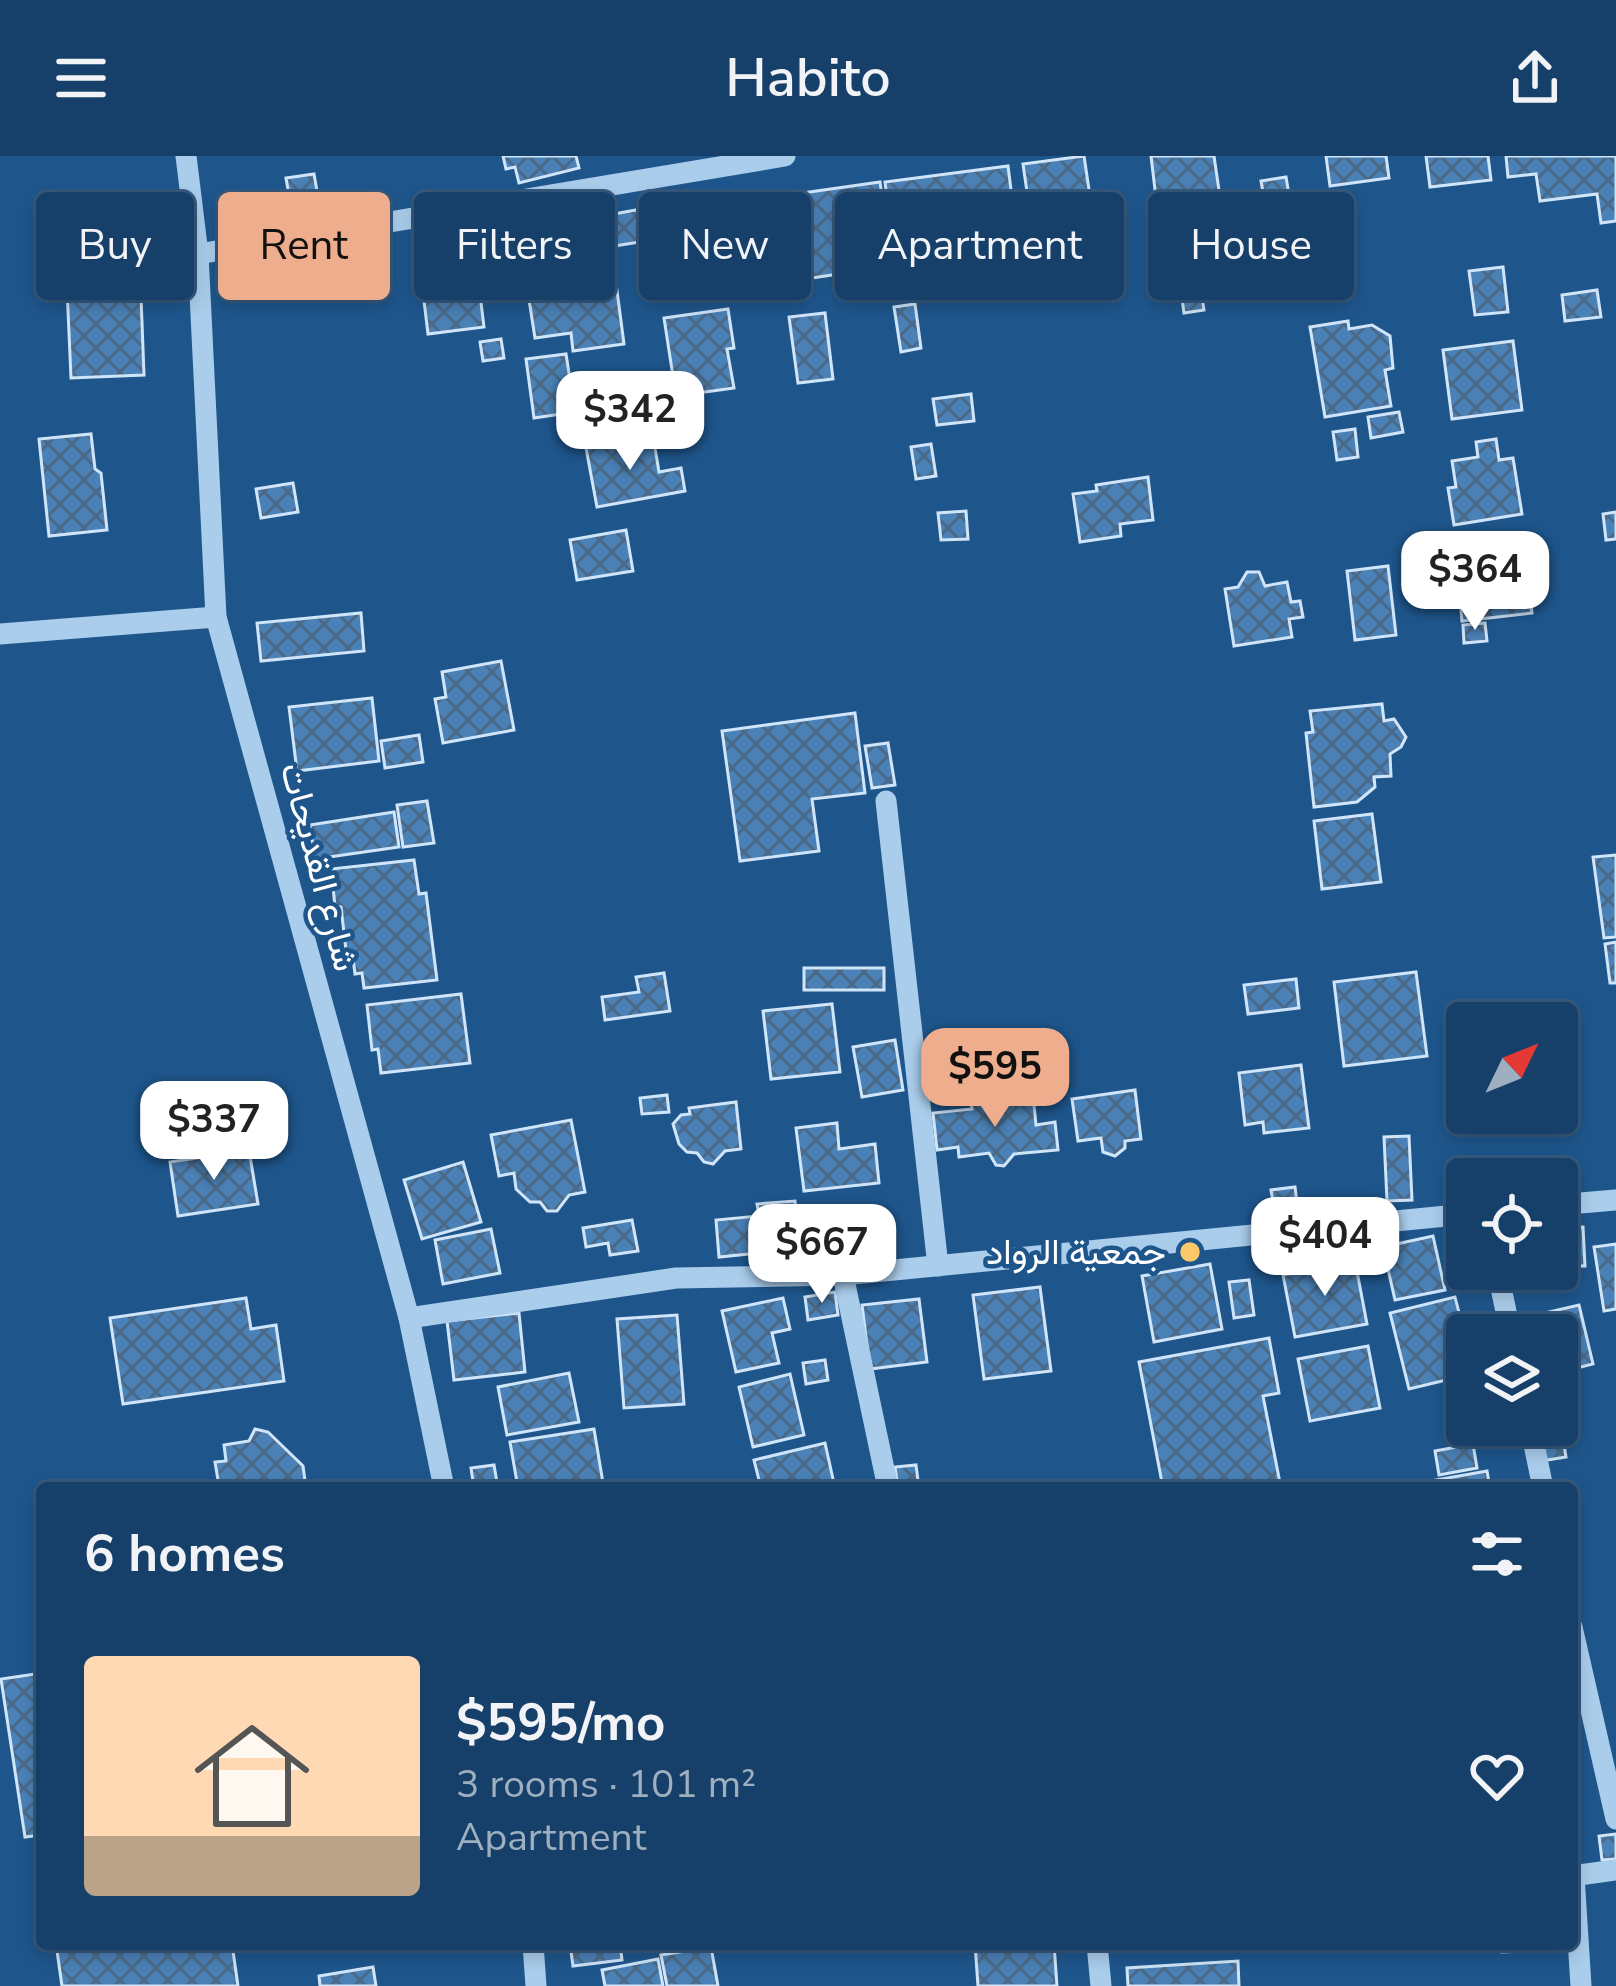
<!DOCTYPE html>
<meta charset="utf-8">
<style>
:root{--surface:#164069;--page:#1f476f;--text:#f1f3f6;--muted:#9eafc0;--line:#35597d;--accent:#eead8d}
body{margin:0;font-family:"Nunito Sans",Vazirmatn,sans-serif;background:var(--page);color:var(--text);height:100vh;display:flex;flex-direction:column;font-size:45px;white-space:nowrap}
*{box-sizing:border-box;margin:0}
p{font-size:39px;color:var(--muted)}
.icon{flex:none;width:66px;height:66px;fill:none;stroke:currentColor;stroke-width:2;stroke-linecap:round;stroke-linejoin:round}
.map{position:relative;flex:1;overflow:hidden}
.side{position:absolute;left:36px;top:1326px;width:1542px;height:468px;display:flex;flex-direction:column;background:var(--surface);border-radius:12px;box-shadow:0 6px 18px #0003,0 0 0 3px var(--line)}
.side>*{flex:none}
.guide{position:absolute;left:36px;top:36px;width:1545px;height:108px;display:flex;gap:24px}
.needle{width:78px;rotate:47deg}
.controls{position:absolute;left:1446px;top:846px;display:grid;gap:24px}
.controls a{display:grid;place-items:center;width:132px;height:132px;border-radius:12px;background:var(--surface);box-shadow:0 6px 18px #0003,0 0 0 3px var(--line);font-size:60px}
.price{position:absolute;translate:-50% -102px;padding:0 27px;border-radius:24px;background:#fff;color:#222;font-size:39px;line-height:78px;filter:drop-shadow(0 3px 6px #0008)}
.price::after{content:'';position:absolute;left:50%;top:72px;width:36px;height:27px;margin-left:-18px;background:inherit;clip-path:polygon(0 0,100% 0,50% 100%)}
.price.on{background:var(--accent);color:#111}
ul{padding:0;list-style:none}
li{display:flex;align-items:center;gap:36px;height:300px;padding:0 48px}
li+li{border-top:3px solid var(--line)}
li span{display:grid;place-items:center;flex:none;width:336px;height:240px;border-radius:12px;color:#555}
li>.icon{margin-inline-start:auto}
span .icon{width:144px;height:144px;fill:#fffc;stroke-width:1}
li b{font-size:51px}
h2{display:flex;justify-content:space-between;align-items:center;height:144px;padding:0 48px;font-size:51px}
.pill{padding:0 42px;border-radius:12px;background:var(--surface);box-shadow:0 6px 18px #0003,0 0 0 3px var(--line);font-size:42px;line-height:108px}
.pill.on{background:var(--accent);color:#111}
header{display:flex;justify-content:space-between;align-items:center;height:156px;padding:0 48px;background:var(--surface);font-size:54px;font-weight:600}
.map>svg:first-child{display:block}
.building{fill:url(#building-cross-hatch);stroke:#d0e5f9;stroke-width:3}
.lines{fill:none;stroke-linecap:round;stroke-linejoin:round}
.minor{stroke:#aacdec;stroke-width:21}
.poi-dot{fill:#fbc769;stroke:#1e568c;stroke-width:4.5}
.labels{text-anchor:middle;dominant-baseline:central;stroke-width:9;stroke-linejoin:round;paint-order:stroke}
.street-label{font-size:36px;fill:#fff;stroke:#1e568c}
.poi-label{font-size:36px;fill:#fff;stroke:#1e568c;text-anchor:end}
</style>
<header><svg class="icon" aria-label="menu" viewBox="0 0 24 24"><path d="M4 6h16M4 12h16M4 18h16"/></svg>Habito<svg class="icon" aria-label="share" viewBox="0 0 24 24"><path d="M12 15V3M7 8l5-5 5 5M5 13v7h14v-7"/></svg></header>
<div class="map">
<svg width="1616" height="1830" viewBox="0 0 1616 1830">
<defs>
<pattern id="building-cross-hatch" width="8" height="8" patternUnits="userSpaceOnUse" patternTransform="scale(3)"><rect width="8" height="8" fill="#4a81b6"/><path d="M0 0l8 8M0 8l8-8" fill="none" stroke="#4b6986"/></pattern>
</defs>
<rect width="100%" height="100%" fill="#1e568c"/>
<!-- building -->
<g class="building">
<polygon points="503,0 576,0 579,12 519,27 515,11 506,13"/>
<polygon points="1084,0 1091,47 1117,43 1121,72 1097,75 1095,62 1032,71 1023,8"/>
<polygon points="1151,0 1214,0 1223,62 1190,66 1188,55 1158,59"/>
<polygon points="1326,0 1386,0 1389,22 1330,30"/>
<polygon points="1426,0 1488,0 1491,24 1430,31"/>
<polygon points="1506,0 1616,0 1616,65 1601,67 1597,38 1540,45 1536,18 1508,21"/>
<polygon points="1008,10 1019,97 987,101 989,115 898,127 885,26"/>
<polygon points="314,18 320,52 292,57 286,22"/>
<polygon points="1286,21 1289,39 1264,42 1261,25"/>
<polygon points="880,26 892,110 772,128 760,43"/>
<polygon points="1335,35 1338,52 1314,56 1312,39"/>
<polygon points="641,53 646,85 608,91 603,60"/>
<polygon points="123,62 125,114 140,114 144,219 71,222 67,132 55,132 53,65"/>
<polygon points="1351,90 1353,106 1318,110 1316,94"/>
<polygon points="1195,96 1204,154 1184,157 1176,100"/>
<polygon points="1503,111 1508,156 1475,159 1469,115"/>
<polygon points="478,122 484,171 428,178 422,128"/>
<polygon points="591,123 596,130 616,127 624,188 573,195 571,177 535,182 527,131"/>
<polygon points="1597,134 1601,161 1565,165 1562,139"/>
<polygon points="915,148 921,192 901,196 894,151"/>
<polygon points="728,153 734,192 727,193 734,232 676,240 664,162"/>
<polygon points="825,157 833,223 798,227 789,161"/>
<polygon points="1348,165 1349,173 1372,169 1390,180 1393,212 1385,214 1391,250 1325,261 1310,171"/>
<polygon points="501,183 504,202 483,205 480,186"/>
<polygon points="1513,185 1522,254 1452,263 1443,194"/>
<polygon points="566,198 575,256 534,262 526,203"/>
<polygon points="971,238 974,265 937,269 933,243"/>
<polygon points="1399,256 1403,276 1371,282 1368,261"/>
<polygon points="1355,273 1358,301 1337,304 1333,276"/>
<polygon points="91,278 95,313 101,317 107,374 49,380 39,283"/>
<polygon points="653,280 659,316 681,312 685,335 597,351 586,292"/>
<polygon points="1496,283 1499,304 1513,302 1522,358 1454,369 1448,332 1456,331 1452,305 1478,301 1476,286"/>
<polygon points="931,288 936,320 916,323 911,291"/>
<polygon points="1148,321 1153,364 1120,368 1121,380 1080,386 1073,338 1097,335 1096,329"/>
<polygon points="293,327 298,356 261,362 256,333"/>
<polygon points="966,355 968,383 941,384 938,357"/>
<polygon points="1616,356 1616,383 1606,384 1603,358"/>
<polygon points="626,374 633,415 577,424 570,384"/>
<polygon points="1507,378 1509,394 1525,392 1532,457 1462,465 1455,395 1487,392 1486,381"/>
<polygon points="1388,410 1396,479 1355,484 1347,415"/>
<polygon points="1247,416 1259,416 1265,430 1287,426 1291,446 1300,445 1303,461 1289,463 1292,481 1234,490 1225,433 1238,431"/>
<polygon points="361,457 364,495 261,505 257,467"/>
<polygon points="1485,467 1487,485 1464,487 1463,469"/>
<polygon points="501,505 514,574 443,587 435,543 446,541 442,516"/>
<polygon points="372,542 379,605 297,615 289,551"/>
<polygon points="1382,548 1384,565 1394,563 1406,581 1401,591 1390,598 1391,620 1374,621 1375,631 1357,646 1314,651 1306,577 1313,576 1310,555"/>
<polygon points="855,557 865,637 812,643 819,695 740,705 722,575"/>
<polygon points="419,579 423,606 385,612 381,585"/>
<polygon points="888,587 895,629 872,632 865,590"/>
<polygon points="427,645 434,687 403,691 397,649"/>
<polygon points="394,656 399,691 315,703 310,669"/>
<polygon points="1372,658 1381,726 1322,733 1314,665"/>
<polygon points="1616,699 1616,781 1604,782 1593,701"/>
<polygon points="414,704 419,738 426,737 437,824 364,832 362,817 355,818 353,802 347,803 341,751 335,750 331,713"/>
<polygon points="1616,786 1616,827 1610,827 1605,788"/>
<rect x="804" y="812" width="80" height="22"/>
<polygon points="1416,816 1427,900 1344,910 1334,826"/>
<polygon points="664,817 670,855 605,864 602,841 639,836 636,821"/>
<polygon points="1296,823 1299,852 1248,858 1244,829"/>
<polygon points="461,838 470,907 381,917 378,893 372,894 367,849"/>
<polygon points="832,848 840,916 771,923 763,855"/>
<polygon points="895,884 903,934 862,941 853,891"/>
<polygon points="1301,909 1309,972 1264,977 1263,966 1245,969 1239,917"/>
<polygon points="1135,934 1141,983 1125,985 1125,992 1115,1000 1103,996 1101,982 1078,985 1072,943"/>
<polygon points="667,939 669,956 642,958 640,942"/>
<polygon points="1033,939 1036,969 1055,966 1058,994 1014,998 1004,1010 996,1009 989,997 959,1001 958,991 937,994 933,957 972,953 971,946"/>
<polygon points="736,946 741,993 725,995 713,1008 704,1006 697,997 687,996 679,988 673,968 681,959 690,958 689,952"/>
<polygon points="571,964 585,1036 569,1039 557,1055 547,1055 540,1046 530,1046 516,1033 514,1017 499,1020 491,979"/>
<polygon points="837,967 839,993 875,988 879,1027 804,1035 796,972"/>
<polygon points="1409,980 1412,1044 1387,1045 1384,981"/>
<polygon points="249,994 258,1048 178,1060 170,1006"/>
<polygon points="463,1006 481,1066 422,1083 404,1024"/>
<polygon points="1295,1031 1298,1055 1275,1057 1271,1034"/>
<polygon points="795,1045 799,1093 719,1101 716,1064 759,1060 757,1048"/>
<polygon points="632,1064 638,1095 610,1099 608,1087 586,1091 583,1072"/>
<polygon points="1583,1071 1585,1110 1559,1110 1558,1072"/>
<polygon points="491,1073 500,1117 443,1128 435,1084"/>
<polygon points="1433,1080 1445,1134 1395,1144 1383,1091"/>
<polygon points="1616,1088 1616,1153 1604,1155 1594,1091"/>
<polygon points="1355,1105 1367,1168 1295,1181 1283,1119"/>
<polygon points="1210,1108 1222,1173 1154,1186 1142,1120"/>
<polygon points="1249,1124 1254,1159 1234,1162 1229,1126"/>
<polygon points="1040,1131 1051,1215 984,1223 973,1139"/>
<polygon points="835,1136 838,1159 808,1164 805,1141"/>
<polygon points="1455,1141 1467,1188 1467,1219 1409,1233 1390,1157"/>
<polygon points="246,1142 251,1173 276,1169 284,1225 123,1248 110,1162"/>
<polygon points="783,1142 790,1173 772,1177 779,1207 736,1216 722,1155"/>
<polygon points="919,1143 927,1206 870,1213 862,1149"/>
<polygon points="1579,1149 1593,1208 1557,1217 1557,1179 1527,1179 1523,1162"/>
<polygon points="519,1157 525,1216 454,1224 447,1165"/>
<polygon points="677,1159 684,1248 624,1252 617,1163"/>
<polygon points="1269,1182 1279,1237 1263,1240 1280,1327 1253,1332 1163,1332 1139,1206"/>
<polygon points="1368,1190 1380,1252 1310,1265 1298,1203"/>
<polygon points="825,1204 828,1224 806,1228 803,1207"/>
<polygon points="569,1217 579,1266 507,1279 498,1231"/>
<polygon points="790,1218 804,1279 753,1291 739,1231"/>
<polygon points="1559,1258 1566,1301 1541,1305 1535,1269 1557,1269"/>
<polygon points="255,1273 268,1276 303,1310 306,1332 219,1330 215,1306 226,1305 224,1289 249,1285"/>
<polygon points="594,1273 603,1327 571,1332 518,1332 510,1286"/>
<polygon points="825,1287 835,1332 761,1332 754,1304"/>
<polygon points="1473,1288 1477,1312 1439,1319 1435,1295"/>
<polygon points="494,1309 498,1332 474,1332 471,1312"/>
<polygon points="916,1309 919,1332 898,1332 895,1311"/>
<polygon points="1487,1315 1490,1332 1426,1332 1425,1326"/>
<polygon points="42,1517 42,1679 25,1681 1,1523"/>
<polygon points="1616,1678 1616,1703 1602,1704 1599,1680"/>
<polygon points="56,1788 232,1788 238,1830 62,1830"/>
<polygon points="570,1788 620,1788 622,1804 573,1810"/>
<polygon points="975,1788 1054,1788 1057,1830 978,1830"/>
<polygon points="1501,1788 1525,1788 1526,1795 1502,1796"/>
<polygon points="711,1791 718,1830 667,1830 661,1799"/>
<polygon points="658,1803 663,1830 605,1830 602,1814"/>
<polygon points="1238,1805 1239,1830 1128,1830 1127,1812"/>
<polygon points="373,1811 376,1830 320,1830 319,1820"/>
</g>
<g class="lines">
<!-- minor -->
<g class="minor">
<polyline points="186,0 198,98 216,461 409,1162 444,1332"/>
<polyline points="198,98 785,0"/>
<polyline points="0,478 216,461"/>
<polyline points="886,645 938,1110"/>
<polyline points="1557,1049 1616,1044"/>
<polyline points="1497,1113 1511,1179"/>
<polyline points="843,1119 888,1332"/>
<polyline points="409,1162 676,1122 843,1119 1467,1058"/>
<polyline points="1530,1269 1543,1332"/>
<polyline points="1572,1471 1616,1663"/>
<polyline points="1572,1720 1616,1714"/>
<polyline points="1574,1720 1581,1830"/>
<polyline points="533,1788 536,1830"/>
<polyline points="1097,1788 1101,1830"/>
</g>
</g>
<!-- markers -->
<circle class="poi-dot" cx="1190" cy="1096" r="12"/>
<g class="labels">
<!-- street labels -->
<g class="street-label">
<text transform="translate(319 711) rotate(75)">شارع القديحات</text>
</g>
<!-- poi labels -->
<g class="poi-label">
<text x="1166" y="1096">جمعية الرواد</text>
</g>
</g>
</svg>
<div class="controls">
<a><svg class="needle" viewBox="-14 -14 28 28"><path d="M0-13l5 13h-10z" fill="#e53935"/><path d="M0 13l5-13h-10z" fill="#9eafc0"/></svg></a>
<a><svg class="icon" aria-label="locate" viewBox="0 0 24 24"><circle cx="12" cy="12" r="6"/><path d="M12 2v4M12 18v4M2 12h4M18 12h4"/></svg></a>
<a><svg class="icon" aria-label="layers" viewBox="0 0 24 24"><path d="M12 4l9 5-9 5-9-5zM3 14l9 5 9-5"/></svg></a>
</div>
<b class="price" style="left:630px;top:317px">$342</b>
<b class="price" style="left:1475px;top:477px">$364</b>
<b class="price on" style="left:995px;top:974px">$595</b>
<b class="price" style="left:214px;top:1027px">$337</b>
<b class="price" style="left:1325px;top:1143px">$404</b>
<b class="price" style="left:822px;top:1150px">$667</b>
<div class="guide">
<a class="pill">Buy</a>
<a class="pill on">Rent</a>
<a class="pill">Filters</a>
<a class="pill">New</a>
<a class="pill">Apartment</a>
<a class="pill">House</a>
</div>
<section class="side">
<h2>6 homes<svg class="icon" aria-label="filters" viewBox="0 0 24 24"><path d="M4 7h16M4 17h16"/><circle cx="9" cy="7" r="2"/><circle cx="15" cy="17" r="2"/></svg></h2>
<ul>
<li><span style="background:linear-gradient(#ffd9b3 75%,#b9a48a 0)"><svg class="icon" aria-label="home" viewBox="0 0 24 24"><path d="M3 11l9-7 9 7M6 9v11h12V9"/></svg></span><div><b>$595/mo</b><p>3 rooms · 101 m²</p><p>Apartment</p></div><svg class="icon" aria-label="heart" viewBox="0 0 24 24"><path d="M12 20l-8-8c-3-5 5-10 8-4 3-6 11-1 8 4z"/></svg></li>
</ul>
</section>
</div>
